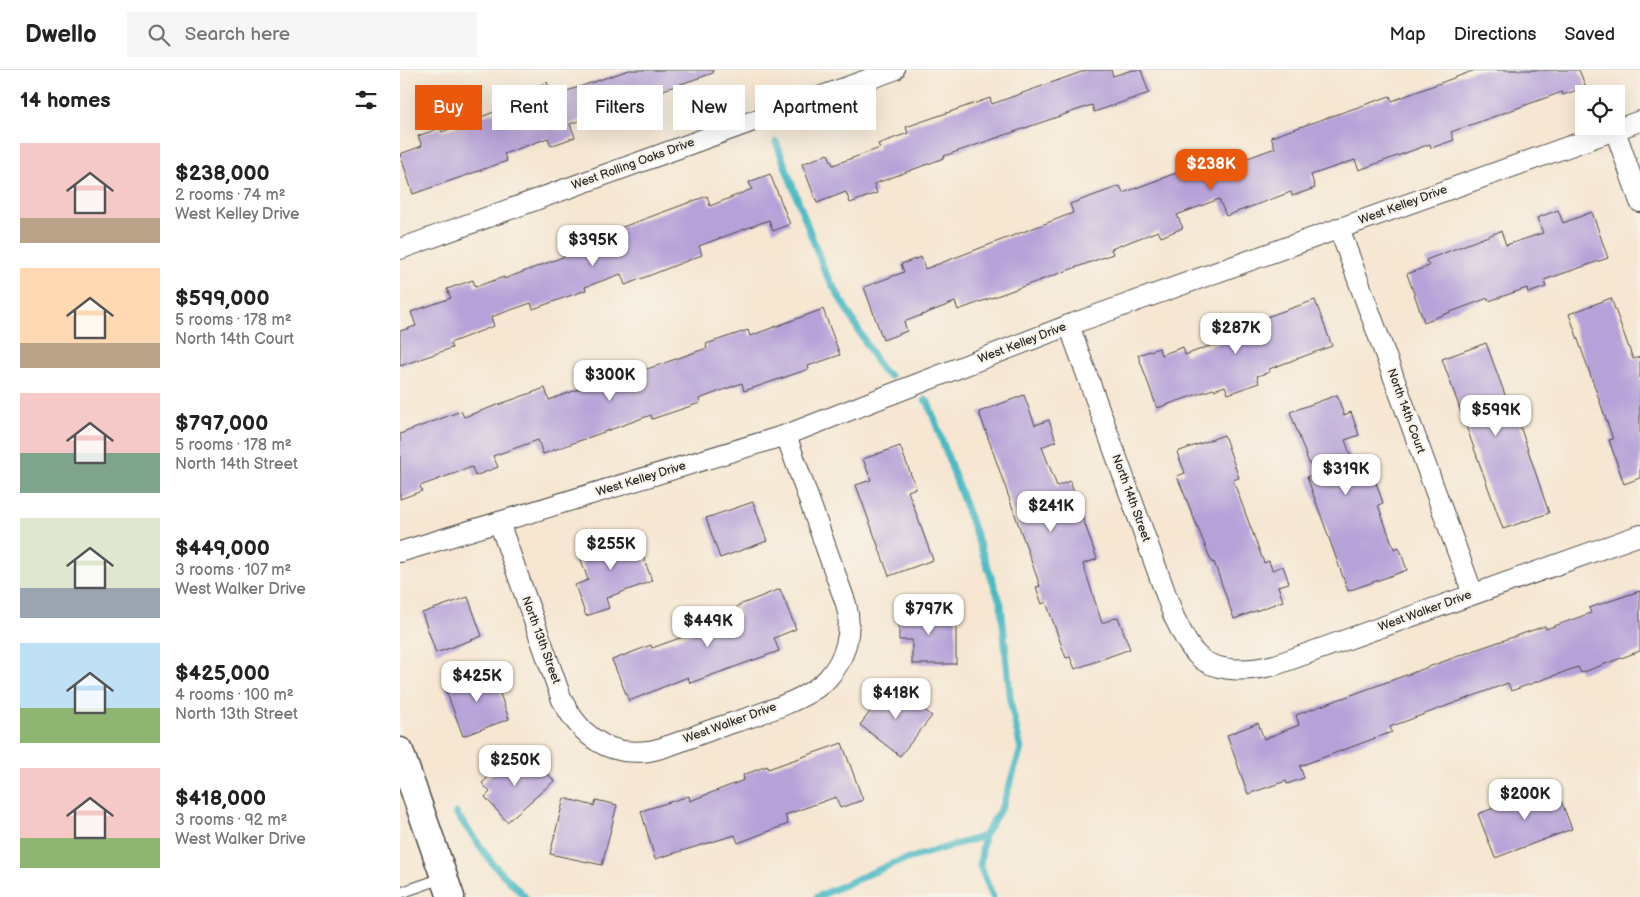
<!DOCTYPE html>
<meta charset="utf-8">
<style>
:root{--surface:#fff;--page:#f6f6f6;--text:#222;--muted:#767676;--line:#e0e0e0;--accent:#ea580c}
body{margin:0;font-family:"Balsamiq Sans",sans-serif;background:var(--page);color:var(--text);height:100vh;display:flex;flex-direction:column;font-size:19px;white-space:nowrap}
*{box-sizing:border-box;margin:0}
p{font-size:16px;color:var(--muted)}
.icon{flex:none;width:28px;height:28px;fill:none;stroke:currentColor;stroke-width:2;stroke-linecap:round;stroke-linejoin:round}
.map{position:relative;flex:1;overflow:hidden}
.panel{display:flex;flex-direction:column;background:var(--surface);width:400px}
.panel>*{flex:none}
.top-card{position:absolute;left:15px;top:15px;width:475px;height:45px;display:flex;gap:10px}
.controls{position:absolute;left:1175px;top:15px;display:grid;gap:10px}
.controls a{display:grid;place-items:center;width:50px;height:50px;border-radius:0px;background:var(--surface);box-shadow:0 5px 20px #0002;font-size:25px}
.price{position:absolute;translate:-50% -42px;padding:0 11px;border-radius:10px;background:#fff;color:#222;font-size:16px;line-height:32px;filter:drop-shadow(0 1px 2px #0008)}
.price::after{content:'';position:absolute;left:50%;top:30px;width:15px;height:11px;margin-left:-8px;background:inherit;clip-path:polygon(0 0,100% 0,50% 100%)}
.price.current{background:var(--accent);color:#fff}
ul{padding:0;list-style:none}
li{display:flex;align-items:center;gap:15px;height:125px;padding:0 20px}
li span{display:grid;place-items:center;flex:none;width:140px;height:100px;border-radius:0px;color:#555}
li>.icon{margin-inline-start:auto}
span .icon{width:60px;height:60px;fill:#fffc;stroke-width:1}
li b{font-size:21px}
h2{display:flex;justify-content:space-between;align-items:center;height:60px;padding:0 20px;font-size:21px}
.pill{padding:0 18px;border-radius:0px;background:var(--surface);box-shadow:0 5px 20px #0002;font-size:18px;line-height:45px}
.pill.current{background:var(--accent);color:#fff}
header{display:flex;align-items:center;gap:30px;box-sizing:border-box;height:70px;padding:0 25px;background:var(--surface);border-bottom:1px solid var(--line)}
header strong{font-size:24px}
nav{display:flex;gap:28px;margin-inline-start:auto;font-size:18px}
.search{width:350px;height:45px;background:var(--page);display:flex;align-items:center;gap:12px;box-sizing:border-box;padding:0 18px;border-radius:0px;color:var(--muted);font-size:19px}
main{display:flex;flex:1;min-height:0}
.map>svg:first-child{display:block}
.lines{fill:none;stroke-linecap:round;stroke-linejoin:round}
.stream{stroke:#4cbac4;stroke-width:7}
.building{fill:#b6a2d8}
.service-casing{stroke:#494744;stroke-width:12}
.minor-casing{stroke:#494744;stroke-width:22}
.tertiary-casing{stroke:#494744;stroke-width:29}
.service{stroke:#fff;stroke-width:10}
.minor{stroke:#fff;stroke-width:20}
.tertiary{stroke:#fff;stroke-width:26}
.labels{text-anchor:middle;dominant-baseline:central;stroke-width:4.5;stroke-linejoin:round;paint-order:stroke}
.street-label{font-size:12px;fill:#2b2b2b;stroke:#f7f3e8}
</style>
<header>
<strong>Dwello</strong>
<div class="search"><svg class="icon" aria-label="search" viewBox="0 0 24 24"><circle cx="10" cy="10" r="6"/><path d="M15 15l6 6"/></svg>Search here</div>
<nav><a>Map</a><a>Directions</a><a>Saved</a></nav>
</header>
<main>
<section class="panel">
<h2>14 homes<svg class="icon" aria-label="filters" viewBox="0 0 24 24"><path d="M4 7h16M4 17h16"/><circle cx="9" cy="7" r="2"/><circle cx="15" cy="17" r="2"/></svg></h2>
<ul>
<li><span style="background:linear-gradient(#f6c9c9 75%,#b9a48a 0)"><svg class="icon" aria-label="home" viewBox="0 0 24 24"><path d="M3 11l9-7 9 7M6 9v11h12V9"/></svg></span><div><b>$238,000</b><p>2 rooms · 74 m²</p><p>West Kelley Drive</p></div></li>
<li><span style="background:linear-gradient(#ffd9b3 75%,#b9a48a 0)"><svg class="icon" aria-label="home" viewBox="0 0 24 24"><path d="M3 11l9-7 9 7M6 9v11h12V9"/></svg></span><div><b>$599,000</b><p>5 rooms · 178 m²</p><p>North 14th Court</p></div></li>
<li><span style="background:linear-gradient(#f6c9c9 60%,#7fa58c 0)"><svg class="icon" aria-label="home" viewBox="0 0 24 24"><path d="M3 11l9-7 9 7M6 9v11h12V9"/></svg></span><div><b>$797,000</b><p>5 rooms · 178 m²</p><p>North 14th Street</p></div></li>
<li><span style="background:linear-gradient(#dfe7d0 70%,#9aa5b1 0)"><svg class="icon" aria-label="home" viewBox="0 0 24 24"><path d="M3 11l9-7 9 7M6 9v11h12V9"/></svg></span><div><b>$449,000</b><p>3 rooms · 107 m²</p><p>West Walker Drive</p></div></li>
<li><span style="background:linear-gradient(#bfe0f5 65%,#8fb573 0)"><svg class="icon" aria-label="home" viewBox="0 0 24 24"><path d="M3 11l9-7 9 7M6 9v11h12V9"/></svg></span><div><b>$425,000</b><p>4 rooms · 100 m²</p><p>North 13th Street</p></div></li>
<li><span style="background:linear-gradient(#f6c9c9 70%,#8fb573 0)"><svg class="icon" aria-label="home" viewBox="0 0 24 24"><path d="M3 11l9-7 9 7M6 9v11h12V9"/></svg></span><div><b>$418,000</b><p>3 rooms · 92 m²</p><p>West Walker Drive</p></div></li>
</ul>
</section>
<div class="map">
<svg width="1240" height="827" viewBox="0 0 1240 827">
<rect width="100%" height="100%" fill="#f7f3e8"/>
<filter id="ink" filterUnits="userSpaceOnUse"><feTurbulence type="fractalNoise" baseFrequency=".02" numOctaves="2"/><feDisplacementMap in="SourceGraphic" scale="10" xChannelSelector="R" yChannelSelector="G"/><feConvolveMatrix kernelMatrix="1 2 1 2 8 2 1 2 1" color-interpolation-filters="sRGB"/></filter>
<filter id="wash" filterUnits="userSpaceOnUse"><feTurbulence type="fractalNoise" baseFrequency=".0096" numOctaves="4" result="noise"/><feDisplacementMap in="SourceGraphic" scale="20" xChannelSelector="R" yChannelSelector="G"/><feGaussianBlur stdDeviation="1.12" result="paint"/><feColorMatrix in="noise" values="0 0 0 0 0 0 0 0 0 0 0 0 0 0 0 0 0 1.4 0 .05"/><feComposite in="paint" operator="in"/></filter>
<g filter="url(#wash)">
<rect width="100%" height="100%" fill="#f6e6d2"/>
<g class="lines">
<!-- stream -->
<g class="stream">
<polyline points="376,72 425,202 482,301 490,306"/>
<polyline points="525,330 528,332 601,534 611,635 621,679 603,735 584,766 580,796 593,827"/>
<polyline points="56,743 93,794 125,827"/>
<polyline points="417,827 494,793 584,766"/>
</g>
</g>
<g id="blocks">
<!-- building -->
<g class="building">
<polygon points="229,0 313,0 313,3 240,28 245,42 219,51 214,38 170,54 175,67 151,76 148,68 104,84 107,91 13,124 0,84 22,76 18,66 40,58 42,62 94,42 98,51 137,37 130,19 147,12 152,26"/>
<polygon points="687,0 711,0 713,6 732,0 741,0 749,23 694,42 692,35 544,86 544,88 474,114 477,123 450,133 446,122 417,133 402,94 428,84 433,95 480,78 478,74 508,63 506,57 590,28 592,34"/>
<polygon points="1075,0 1179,0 1186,17 1163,25 1162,22 1051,62 1054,70 1031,78 1030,74 959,100 955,90 911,105 915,118 892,126 891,122 826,146 819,129 777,145 783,158 761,167 758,161 711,179 713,184 558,240 555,232 504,252 507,261 483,270 464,217 504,202 501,194 521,187 525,199 673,143 670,134 720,116 723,123 784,100 788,110 875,78 871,67 990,26 992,31"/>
<polygon points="370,104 390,154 373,161 369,150 299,176 302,185 225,215 221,204 185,217 186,220 133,239 131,233 91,247 94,256 50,273 52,278 0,296 0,261 16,256 11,242 51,228 47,219 73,210 75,217 104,207 104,209 211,169 209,162 307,126 310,136 352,119 349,112"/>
<polygon points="1158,140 1163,153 1192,142 1208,188 1144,210 1146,217 1128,223 1127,218 1089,231 1088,228 1024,252 1007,204 1029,196 1026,190 1101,161 1106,175 1143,163 1137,148"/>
<polygon points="1211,228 1233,289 1240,287 1240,408 1224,414 1209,370 1213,369 1169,244"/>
<polygon points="915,230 932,276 869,299 870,302 857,306 859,313 828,324 825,316 814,320 813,319 757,338 738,285 759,278 761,285 783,277 785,285 823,271 818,259 851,247 852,252"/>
<polygon points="423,239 440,285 408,296 409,299 344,321 342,313 299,329 300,333 252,349 251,345 143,384 138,370 93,386 98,397 75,406 72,397 20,416 22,421 0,429 0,364 61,341 64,347 145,318 149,330 215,306 216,310 307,278 306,274 348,260 350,266"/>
<polygon points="1086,273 1107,330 1111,329 1149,443 1103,459 1042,289"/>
<polygon points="624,325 635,355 649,350 656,371 642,377 657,416 670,411 697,489 683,494 702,553 718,547 730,579 675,599 670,587 666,588 646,532 642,534 636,517 640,516 579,342"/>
<polygon points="937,325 944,345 951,342 959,365 945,370 960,412 974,407 983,433 978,435 994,479 999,477 1007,500 948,521 907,407 913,404 890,342"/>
<polygon points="824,365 839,408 833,410 864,493 869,491 872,500 883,496 889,513 878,516 883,531 834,549 814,492 812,493 777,406 785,403 777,382"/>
<polygon points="500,376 516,418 508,421 533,490 489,506 456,415 471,410 463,389"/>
<polygon points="353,432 367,471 320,488 306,448"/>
<polygon points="234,461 252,511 206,528 209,538 186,546 175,515 188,510 178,481"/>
<polygon points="380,519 396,559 374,568 379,581 290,613 288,607 229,631 212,590 251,575 252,578 341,546 337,536"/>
<polygon points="1240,521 1240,581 1181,603 1178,597 1111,621 1108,613 990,657 992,662 900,696 904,708 887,714 886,711 848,724 827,665 858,653 864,669 899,655 896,645 1078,579 1145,556 1146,559 1191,543 1189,538"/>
<polygon points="68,527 82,566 36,583 22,543"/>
<polygon points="525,536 525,547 556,547 556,594 512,594 512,570 499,570 499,537"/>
<polygon points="92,601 109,649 63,666 45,618"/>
<polygon points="491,614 532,646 500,686 460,655"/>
<polygon points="442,673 463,730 440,738 436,727 385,745 388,754 338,773 335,765 255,789 241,741 289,726 290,731 344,710 343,705 367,696 368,699"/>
<polygon points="110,688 124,703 137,691 154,711 107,752 85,727 90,722 82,713"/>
<polygon points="1155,715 1172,759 1095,788 1078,744"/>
<polygon points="164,728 194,736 196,730 217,735 202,795 150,784"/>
</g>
</g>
</g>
<g filter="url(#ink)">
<use href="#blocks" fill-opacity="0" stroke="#494744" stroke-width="1"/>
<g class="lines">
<!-- service casing -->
<g class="service-casing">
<polyline id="service" points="0,823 43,808"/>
</g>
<!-- minor casing -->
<g class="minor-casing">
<g id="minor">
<polyline points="1215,60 1240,132"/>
<polyline points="939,158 1073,524"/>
<polyline points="0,179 494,0"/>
<path d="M669 255 774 547C781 560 786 574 796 584 814 604 851 601 875 595L1240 465"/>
<path d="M99 452 162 630C175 655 193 676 223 681 232 682 241 682 249 681 270 677 291 667 311 660 342 649 406 633 428 608 446 588 453 560 446 534L386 365"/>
<polyline points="0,482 386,365 669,255 1240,51"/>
</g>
</g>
<!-- tertiary casing -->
<g class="tertiary-casing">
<polyline id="tertiary" points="0,681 51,827"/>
</g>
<!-- service -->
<use href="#service" class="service"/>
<!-- minor -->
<use href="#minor" class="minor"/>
<!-- tertiary -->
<use href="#tertiary" class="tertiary"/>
</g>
</g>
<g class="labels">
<!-- street labels -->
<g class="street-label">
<text transform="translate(233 94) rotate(-20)">West Rolling Oaks Drive</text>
<text transform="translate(1003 135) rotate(-20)">West Kelley Drive</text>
<text transform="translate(622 273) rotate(-21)">West Kelley Drive</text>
<text transform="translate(1006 341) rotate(70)">North 14th Court</text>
<text transform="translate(241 409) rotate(-17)">West Kelley Drive</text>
<text transform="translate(731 428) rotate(70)">North 14th Street</text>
<text transform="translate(1025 541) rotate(-20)">West Walker Drive</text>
<text transform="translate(141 570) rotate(70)">North 13th Street</text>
<text transform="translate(330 653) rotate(-20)">West Walker Drive</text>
</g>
</g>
</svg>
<div class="controls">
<a><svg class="icon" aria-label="locate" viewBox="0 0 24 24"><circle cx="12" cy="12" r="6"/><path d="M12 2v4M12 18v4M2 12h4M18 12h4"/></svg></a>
</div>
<b class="price current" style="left:811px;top:121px">$238K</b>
<b class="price" style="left:193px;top:197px">$395K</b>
<b class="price" style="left:836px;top:285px">$287K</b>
<b class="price" style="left:210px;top:332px">$300K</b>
<b class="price" style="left:1096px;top:367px">$599K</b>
<b class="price" style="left:946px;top:426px">$319K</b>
<b class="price" style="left:651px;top:463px">$241K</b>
<b class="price" style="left:211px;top:501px">$255K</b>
<b class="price" style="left:529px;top:566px">$797K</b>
<b class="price" style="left:308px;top:578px">$449K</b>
<b class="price" style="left:77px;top:633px">$425K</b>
<b class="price" style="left:496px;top:650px">$418K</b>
<b class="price" style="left:115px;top:717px">$250K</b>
<b class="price" style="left:1125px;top:751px">$200K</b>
<div class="top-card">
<a class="pill current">Buy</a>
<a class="pill">Rent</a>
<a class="pill">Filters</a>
<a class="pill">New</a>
<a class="pill">Apartment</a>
</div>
</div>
</main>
